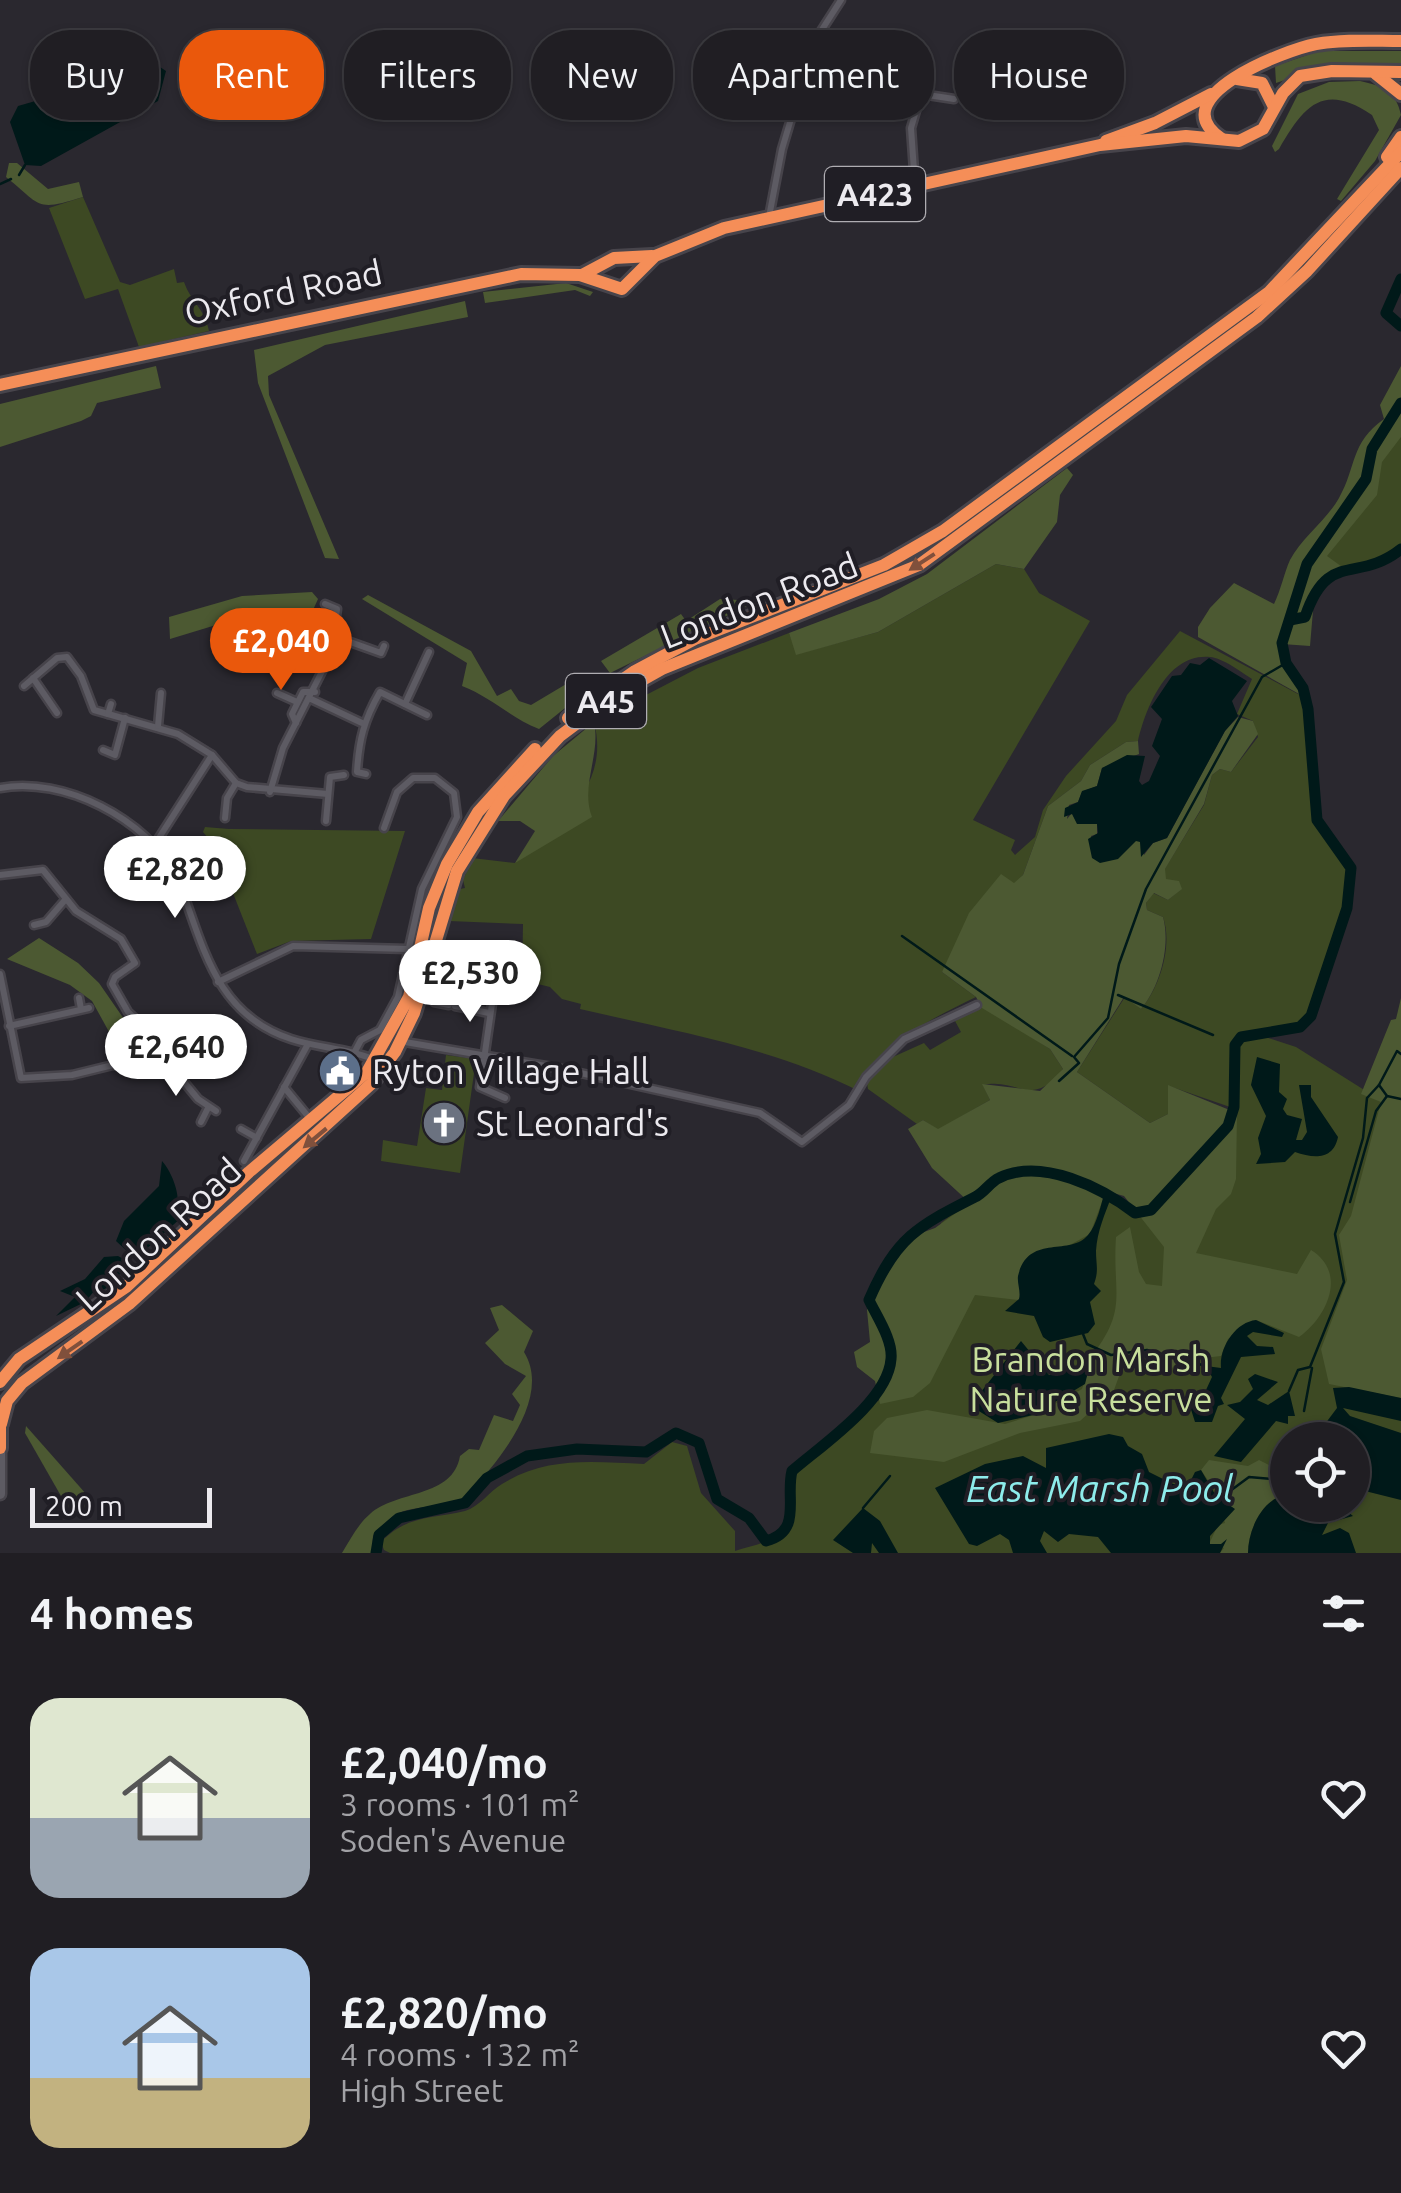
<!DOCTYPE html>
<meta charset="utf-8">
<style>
:root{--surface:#201e23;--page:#28272b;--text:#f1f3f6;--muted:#a2a2a6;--line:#3d3c41;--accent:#ea580c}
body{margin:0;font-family:Ubuntu,sans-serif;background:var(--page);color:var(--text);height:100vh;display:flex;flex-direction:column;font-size:38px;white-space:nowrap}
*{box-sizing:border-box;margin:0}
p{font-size:32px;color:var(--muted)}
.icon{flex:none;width:55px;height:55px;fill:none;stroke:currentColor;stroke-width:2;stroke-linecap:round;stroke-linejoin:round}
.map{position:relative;height:1553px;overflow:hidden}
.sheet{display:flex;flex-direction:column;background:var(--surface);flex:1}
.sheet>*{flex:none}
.hud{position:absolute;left:30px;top:30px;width:1342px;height:90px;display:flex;gap:20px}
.controls{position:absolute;left:1270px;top:1422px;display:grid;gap:20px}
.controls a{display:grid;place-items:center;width:100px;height:100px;border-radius:50%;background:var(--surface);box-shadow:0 2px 8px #0004,0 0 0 2px var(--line);font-size:50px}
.scale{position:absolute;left:30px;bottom:25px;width:182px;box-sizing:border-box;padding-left:10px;border:5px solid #eceaef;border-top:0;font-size:28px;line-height:35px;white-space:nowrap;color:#eceaef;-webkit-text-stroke:8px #201e25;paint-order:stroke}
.price{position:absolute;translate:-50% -85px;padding:0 22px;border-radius:35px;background:#fff;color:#222;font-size:32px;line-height:65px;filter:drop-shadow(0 2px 5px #0008)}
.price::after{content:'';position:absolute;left:50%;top:60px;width:30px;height:22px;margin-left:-15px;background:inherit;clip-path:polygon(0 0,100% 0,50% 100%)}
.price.active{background:var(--accent);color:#fff}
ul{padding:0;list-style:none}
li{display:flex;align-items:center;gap:30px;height:250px;padding:0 30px}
li span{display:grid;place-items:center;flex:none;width:280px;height:200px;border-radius:30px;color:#555}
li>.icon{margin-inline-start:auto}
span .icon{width:120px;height:120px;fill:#fffc;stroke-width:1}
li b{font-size:42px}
h2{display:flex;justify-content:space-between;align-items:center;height:120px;padding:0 30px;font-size:42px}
.chip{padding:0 35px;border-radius:40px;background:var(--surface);box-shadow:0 2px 8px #0004,0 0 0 2px var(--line);font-size:35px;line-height:90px}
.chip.active{background:var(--accent);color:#fff}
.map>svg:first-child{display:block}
.green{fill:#3d4923;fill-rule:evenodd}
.forest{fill:#4c5932}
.water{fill:#001919}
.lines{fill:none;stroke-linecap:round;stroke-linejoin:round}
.stream{stroke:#001919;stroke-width:2.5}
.river{stroke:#001919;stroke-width:11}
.street-casing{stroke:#47444b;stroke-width:11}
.secondary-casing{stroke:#47444b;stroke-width:15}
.highway-casing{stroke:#47444b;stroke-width:18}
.street{stroke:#5d5b63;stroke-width:6}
.secondary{stroke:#5d5b63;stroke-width:10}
.highway{stroke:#f58e58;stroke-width:12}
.oneway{fill:#80503c}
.labels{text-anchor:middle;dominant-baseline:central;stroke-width:8;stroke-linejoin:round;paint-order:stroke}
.shield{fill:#201e25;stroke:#afadb2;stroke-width:2.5}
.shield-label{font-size:32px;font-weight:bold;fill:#eceaef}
.street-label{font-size:35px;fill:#eceaef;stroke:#201e25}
.poi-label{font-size:35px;fill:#eceaef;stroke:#201e25;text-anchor:start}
.park-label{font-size:35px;fill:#c8df9d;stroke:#201e25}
.water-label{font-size:38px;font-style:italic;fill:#8deceb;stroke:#201e25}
</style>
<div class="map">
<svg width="1401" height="1553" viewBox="0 0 1401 1553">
<rect width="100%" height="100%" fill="#2a282f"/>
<!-- green -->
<g class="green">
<path d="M83 197 120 282 130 285 174 269 177 283 184 282C191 302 205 309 209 331L139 347 118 289 85 299 49 208Z"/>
<path d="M1401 403V549C1357 585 1328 549 1305 617L1296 591Z"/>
<path d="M996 564 1024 569 1039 593 1090 621 973 820 1015 840 1011 850 1015 855 1035 837 1043 810 1066 776 1116 721 1127 695 1180 631 1298 694 1303 688 1317 820 1351 868 1352 883 1311 1016 1300 1027 1256 1034 1296 1047 1377 1098 1401 1053V1553H390L384 1550 381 1542C407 1515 431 1519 465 1511 479 1507 490 1491 502 1484 547 1456 593 1462 644 1464L672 1442 687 1446 701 1493 735 1531V1551C758 1544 789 1540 792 1512 794 1497 788 1486 792 1471L889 1392 941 1223 999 1178 1085 1189 1135 1212 1151 1210 1227 1126 1233 1108 1169 1086 1168 1114 1150 1123 1077 1072 1125 997 1141 1009C1160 987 1173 945 1163 917L1147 910 1146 903 1153 893 1168 900 1181 889 1165 879 1164 870 1204 805 1212 775 1220 769 1231 772 1258 737 1253 721 1237 714 1252 679C1241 672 1223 658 1210 657 1167 653 1146 708 1138 741L1126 742 1090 765 1081 781 1048 806 1023 875 942 972 976 997C931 1019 880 1043 857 1090 771 1047 674 1031 580 1009L581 1004 562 999 550 987 522 980 523 924 449 921 460 889 465 888 463 880 472 858 515 863C557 824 611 788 594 722L698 668 789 633 797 654 878 632ZM1288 1440H1352V1505H1288Z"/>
<polygon points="205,827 229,829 405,831 371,939 291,941 257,954 214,845 203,832"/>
<path d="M979 1003 1050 1049 1063 1069C1031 1110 1018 1077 983 1085L990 1100 938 1130 923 1120 917 1124 868 1089 867 1083 884 1061 924 1043 930 1050 961 1032 955 1021Z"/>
<polygon points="446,1055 476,1059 460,1173 381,1161 383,1140 417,1146 426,1088 442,1090"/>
</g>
<!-- forest -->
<g class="forest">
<polygon points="1319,51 1401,51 1401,66 1336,63 1276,83 1275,66"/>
<path d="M1360 81C1383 86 1396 91 1401 115L1375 161 1341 201 1337 199 1379 130 1372 115C1323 82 1304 106 1279 149L1275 152 1272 146 1298 94 1329 82Z"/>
<path d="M9 163H17L48 189 79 182 83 197C35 212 42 206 6 177Z"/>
<polygon points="566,283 593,292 590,296 575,290 485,303 483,292"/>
<polygon points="465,301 468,317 325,345 268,376 269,395 339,559 325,558 258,383 254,350"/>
<polygon points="156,366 161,388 97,403 91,416 81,421 0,447 0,404"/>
<path d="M1401 366V437L1382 462 1377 495 1327 556 1345 569 1315 587 1310 646 1282 644 1286 663 1303 688 1299 694 1198 637V627L1210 608 1234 583 1274 604C1281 590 1284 573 1290 560 1302 537 1326 521 1339 498 1357 466 1350 443 1384 419L1380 405Z"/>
<polygon points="1067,468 1073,475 1060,495 1057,522 1024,569 996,564 878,632 796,655 789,633 879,599 927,574"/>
<polygon points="312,592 318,599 289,663 249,615 170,639 169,617 242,596"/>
<path d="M368 595 471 651 497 696 511 689 519 701 531 705 578 677 585 678 590 688 539 729C511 718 491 697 462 686L467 663 362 599Z"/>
<polygon points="720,599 757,601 610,673 601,661 681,614 686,621"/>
<path d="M1238 717 1253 721 1258 734 1231 772 1220 769 1212 775 1204 804 1165 869 1166 879 1179 881 1182 889 1168 900 1154 893 1146 903 1147 910 1163 917C1171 945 1160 987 1141 1009L1124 997 1077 1072 1150 1123 1168 1114V1085L1237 1113 1236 1179 1231 1194 1216 1209 1196 1253 1297 1274 1311 1250C1348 1273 1327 1317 1299 1337L1256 1320 1228 1339 1221 1356 1178 1361 1168 1373 1135 1355 1126 1357 1114 1390 1080 1421 1020 1433 944 1462 870 1453 874 1431 887 1418 927 1410 1005 1424 1034 1415 1082 1389 1091 1364 1087 1362C1130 1309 1112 1297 1116 1237L1130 1227 1139 1272 1146 1284 1162 1286 1164 1247 1124 1196 1106 1191 1090 1234 1068 1246 1019 1300 975 1295 930 1383 913 1397 880 1404 875 1381 857 1367 854 1352 870 1342 867 1310 884 1273 913 1236 935 1228 970 1203 932 1168 908 1129 923 1120 938 1129 990 1100 982 1084 1040 1091 1063 1069 1050 1049 982 1008 976 997 942 972 969 913 1001 874 1014 883 1023 875 1048 806 1081 781 1090 765 1126 742 1138 741 1139 754 1102 768 1097 786 1082 792 1078 802 1069 805 1067 819 1072 813 1078 824H1097V834L1091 836 1093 858C1110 867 1122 852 1135 841H1140L1144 855 1153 843 1167 838 1225 731Z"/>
<path d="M594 722C601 755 580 786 592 817L515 863 535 831 520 821H498L553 756Z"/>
<polygon points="39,938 78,963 99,983 142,1045 137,1057 124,1059 92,1001 70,985 7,959"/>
<polygon points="1401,998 1401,1398 1329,1384 1321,1349 1347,1280 1339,1235 1351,1216 1381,1102 1361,1094 1391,1020 1396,1019"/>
<path d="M502 1305 533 1331 524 1352C552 1397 500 1460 469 1493 454 1510 415 1503 395 1515 387 1520 380 1529 373 1536L372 1553H342C350 1540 358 1524 370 1514 397 1490 453 1498 460 1456L469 1449 479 1450 494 1415 513 1421 520 1405 512 1394 526 1376 505 1364 485 1343 499 1330 490 1308Z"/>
<polygon points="26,1426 94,1503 73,1517 25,1433"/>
<path d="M1209 1460 1248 1466 1259 1460 1287 1474V1494C1262 1499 1248 1530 1248 1553H1220L1224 1548 1209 1544 1218 1525 1225 1523 1216 1492 1201 1470Z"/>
</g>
<!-- water -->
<g class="water">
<polygon points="105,58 118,63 118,76 154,63 166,71 158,101 41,166 25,165 10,122 18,106 74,90 82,94 101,91"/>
<polygon points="1209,658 1247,681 1232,701 1238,716 1225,731 1167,838 1153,843 1141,857 1140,842 1136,841 1118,859 1100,863 1092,858 1088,839 1098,833 1097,824 1077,824 1072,814 1064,817 1065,808 1078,802 1082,791 1097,786 1102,768 1127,755 1145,756 1139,781 1142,785 1149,781 1160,756 1152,746 1162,719 1151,707 1172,676 1181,675 1190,663 1200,665"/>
<path d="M1257 1057 1280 1064 1279 1092 1287 1099 1283 1109 1287 1115 1302 1119 1296 1140H1302L1307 1132 1299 1085H1311V1097L1338 1137C1333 1161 1313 1158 1295 1152L1285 1162 1256 1164 1261 1154 1258 1138 1266 1116 1251 1085Z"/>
<path d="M162 1161C172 1172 182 1197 176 1211L182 1217 144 1251 129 1253 116 1241 124 1221 159 1186Z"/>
<path d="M1105 1191 1112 1195C1105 1214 1097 1231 1096 1251 1096 1264 1099 1271 1094 1284L1101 1291 1090 1302 1095 1324 1088 1333 1050 1342 1043 1337 1034 1316 1005 1311 1019 1299C1021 1292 1017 1283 1018 1276 1028 1233 1070 1257 1088 1235 1097 1225 1101 1204 1105 1191Z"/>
<polygon points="118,1256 131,1263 105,1289 95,1290 85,1302 56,1316 75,1297 60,1291 85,1279 104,1257"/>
<path d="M1256 1320 1284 1333 1282 1337 1253 1332 1247 1336 1257 1346 1273 1347 1275 1354 1241 1357 1221 1398 1224 1404 1218 1406 1212 1422H1195L1188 1400 1206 1390 1212 1377 1206 1366 1221 1368C1219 1347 1236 1322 1256 1320Z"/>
<polygon points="1021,1341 1049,1375 1090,1364 1085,1384 1033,1415 998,1423 974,1408 977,1397"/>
<polygon points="1255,1374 1278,1382 1257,1400 1268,1405 1289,1391 1295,1416 1288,1416 1288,1424 1276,1421 1241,1462 1214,1456 1245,1419 1227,1405 1240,1402 1253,1389 1248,1379"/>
<polygon points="1349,1387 1401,1398 1401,1421 1343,1408 1350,1416 1401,1433 1401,1500 1353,1488 1352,1440 1313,1440 1337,1408 1333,1388"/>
<polygon points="1109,1434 1123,1437 1128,1446 1142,1454 1149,1472 1173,1484 1188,1486 1195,1472 1201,1470 1216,1496 1235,1509 1210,1536 1210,1544 1221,1544 1227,1539 1220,1553 1111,1553 1098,1537 1069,1534 1058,1542 1044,1531 1040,1541 1047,1553 1013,1553 1009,1540 1000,1534 977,1546 969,1544 935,1488 985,1464 1023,1456 1046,1468 1046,1448"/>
<path d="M1287 1494 1288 1505C1309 1505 1337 1500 1353 1516L1328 1523 1322 1535 1340 1528 1349 1533 1356 1553H1248C1248 1530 1262 1499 1287 1494Z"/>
<polygon points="863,1508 880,1521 898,1553 879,1553 872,1543 871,1553 853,1553 833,1540"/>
</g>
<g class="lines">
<!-- stream -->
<g class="stream">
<polyline points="19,175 25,165"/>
<polyline points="0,184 11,179"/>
<polyline points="902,936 1072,1056"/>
<polyline points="1118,995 1213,1035"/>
<polyline points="1059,1081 1079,1063 1074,1057 1108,1018 1119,964 1146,889 1262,677 1286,663"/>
<polyline points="1379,1085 1387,1096 1401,1099"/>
<polyline points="1350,1202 1376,1111 1387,1096"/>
<polyline points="1083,1334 1087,1344 1111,1355 1147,1350 1206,1366"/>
<polyline points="1289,1391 1298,1370 1310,1367 1344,1282 1335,1234 1363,1138 1367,1098 1379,1085 1397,1051 1401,1054"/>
<polyline points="1304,1411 1312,1368"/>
<polyline points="1226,1494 1249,1477 1282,1480"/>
<polyline points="863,1508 890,1476"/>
</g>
<!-- river -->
<g class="river">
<polyline points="1401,279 1386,313 1401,326"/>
<path d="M1290 620 1305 617C1328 549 1357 584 1401 549"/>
<path d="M376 1553 379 1535 399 1518 465 1503 487 1478 527 1456 577 1449 646 1452 676 1433 699 1443 717 1499 749 1518 766 1541C803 1531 785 1498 792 1471 822 1445 888 1401 891 1359 893 1340 877 1317 869 1300 896 1237 918 1226 975 1197 984 1193 990 1182 999 1178 1042 1157 1102 1188 1135 1213L1151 1210 1228 1126 1234 1107 1235 1045 1241 1037 1300 1027 1311 1016 1347 908 1351 868 1317 820 1308 709 1303 688 1286 663 1282 643 1307 564 1366 479 1372 449 1401 403"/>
</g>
<!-- street casing -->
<g class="street-casing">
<g id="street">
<polyline points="915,185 911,128 921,94 954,99"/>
<polyline points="769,217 782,149 814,42 841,0"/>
<polyline points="325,604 337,609 334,631 339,638 381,653 384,646"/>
<polyline points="33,678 57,713"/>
<polyline points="24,686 57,658 67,657 81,676 94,710 178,734 212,755 155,844"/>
<polyline points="277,693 297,702"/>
<polyline points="311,699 362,723"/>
<polyline points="405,704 429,652"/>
<polyline points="108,714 111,704"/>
<polyline points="296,723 292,714 303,692 315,692"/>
<polyline points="158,726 161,693"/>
<polyline points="103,750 115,755 125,718"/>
<polyline points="212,755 236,783 247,787 328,794"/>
<path d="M366 774 357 772C359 739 364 720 380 692L427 715"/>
<path d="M0 788C64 776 146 819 177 876 203 944 214 1014 291 1039 318 1048 347 1048 373 1059"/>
<polyline points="270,792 283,748 339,638"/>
<polyline points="225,818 227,798 236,783"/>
<polyline points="326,821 330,777 344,775"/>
<polyline points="0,875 43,870 76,911 121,939 135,963 115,977 112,984 128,1012 148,1030 145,1066"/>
<polyline points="34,925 46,922 65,900"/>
<polyline points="0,974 21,1078 72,1075 113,1065 145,1066"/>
<polyline points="218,982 293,946 408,949"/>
<polyline points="79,998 81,1009"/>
<polyline points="434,1002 449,1005"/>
<polyline points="492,1004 480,1087 505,1098"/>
<polyline points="455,1006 489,1013"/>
<polyline points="9,1026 89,1008"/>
<polyline points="399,1041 558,1068 760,1113 802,1142 849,1105 866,1077 904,1039 977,1005"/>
<polyline points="354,1053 361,1040 380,1030 398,997 422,889 457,817 454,793 435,778 413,778 397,792 384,828"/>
<polyline points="145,1066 180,1077 198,1099 216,1111"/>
<polyline points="284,1087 307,1115"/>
<polyline points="201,1122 208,1108"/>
<polyline points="241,1129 257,1138"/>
<polyline points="244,1161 308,1044"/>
</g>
</g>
<!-- secondary casing -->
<g class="secondary-casing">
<polyline id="secondary" points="0,1450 0,1494"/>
</g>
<!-- highway casing -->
<g class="highway-casing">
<g id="highway">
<polyline points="1376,74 1401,94"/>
<polyline points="1237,79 1262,83 1274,107"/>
<path d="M1222 139C1159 98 1285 50 1316 44 1344 39 1373 41 1401 41"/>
<polyline points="1106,141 1155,123 1211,94"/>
<polyline points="1387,157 1401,137"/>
<polyline points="582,275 614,258 652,256"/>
<polyline points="0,385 521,274 580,275 622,289 655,256 724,228 1100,145 1186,136 1239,141 1263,129 1283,93 1300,76 1332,71 1401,72"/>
<polyline points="568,718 635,671 695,639 884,565 943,531 1269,292 1401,152"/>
<polyline points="0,1382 19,1359 126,1287 249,1172 367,1072 409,997 429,908 447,864 478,812 535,749"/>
<polyline points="0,1422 0,1448"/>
<polyline points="1,1424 7,1401 22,1383 129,1304 371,1084 395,1052 414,1013 457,871 504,796 560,736 612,697 662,669 919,565 1257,317 1307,271 1401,168"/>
</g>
</g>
<!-- street -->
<use href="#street" class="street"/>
<!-- secondary -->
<use href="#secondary" class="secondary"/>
<!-- highway -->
<use href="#highway" class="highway"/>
</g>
<!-- one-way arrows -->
<defs><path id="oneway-solid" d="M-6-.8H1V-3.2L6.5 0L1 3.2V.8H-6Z" transform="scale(2.5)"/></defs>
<g class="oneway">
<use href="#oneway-solid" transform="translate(922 562) rotate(147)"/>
<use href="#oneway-solid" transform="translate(315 1138) rotate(140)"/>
<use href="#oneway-solid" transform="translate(70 1350) rotate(145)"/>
</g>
<!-- icons -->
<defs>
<g id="civic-disc" transform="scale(2.25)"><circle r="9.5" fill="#5c6f8a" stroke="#201e25"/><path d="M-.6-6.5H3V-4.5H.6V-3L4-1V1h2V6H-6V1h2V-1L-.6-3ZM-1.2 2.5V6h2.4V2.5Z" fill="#fff"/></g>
<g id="church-disc" transform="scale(2.25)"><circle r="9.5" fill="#6b7280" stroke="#201e25"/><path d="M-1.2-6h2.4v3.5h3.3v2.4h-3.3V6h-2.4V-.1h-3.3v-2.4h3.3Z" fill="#fff"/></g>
</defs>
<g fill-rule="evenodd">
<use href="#civic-disc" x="340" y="1071"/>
<use href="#church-disc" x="444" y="1123"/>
</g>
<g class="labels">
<!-- shield labels -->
<g class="shield">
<rect x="825" y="167" width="100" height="54" rx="8"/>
<rect x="566" y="674" width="80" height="54" rx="8"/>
</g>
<g class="shield-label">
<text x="875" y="194">A423</text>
<text x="606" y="701">A45</text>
</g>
<!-- street labels -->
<g class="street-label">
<text transform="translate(283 292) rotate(-12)">Oxford Road</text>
<text transform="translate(759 600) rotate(-21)">London Road</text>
<text transform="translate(158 1234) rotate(-42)">London Road</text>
</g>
<!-- poi labels -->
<g class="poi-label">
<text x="372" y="1071">Ryton Village Hall</text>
<text x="476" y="1123">St Leonard's</text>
</g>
<!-- park labels -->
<g class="park-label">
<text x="1091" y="1359">Brandon Marsh<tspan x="1091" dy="40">Nature Reserve</tspan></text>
</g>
<!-- water labels -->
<g class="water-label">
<text x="1100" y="1488">East Marsh Pool</text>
</g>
</g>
</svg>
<div class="controls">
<a><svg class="icon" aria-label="locate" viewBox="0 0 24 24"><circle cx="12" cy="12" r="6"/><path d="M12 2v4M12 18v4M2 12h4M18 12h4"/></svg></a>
</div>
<div class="scale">200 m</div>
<b class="price active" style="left:281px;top:693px">£2,040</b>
<b class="price" style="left:175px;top:921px">£2,820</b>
<b class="price" style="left:470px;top:1025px">£2,530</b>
<b class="price" style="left:176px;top:1099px">£2,640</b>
<div class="hud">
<a class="chip">Buy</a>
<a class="chip active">Rent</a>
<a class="chip">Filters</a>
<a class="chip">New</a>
<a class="chip">Apartment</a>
<a class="chip">House</a>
</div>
</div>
<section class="sheet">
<h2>4 homes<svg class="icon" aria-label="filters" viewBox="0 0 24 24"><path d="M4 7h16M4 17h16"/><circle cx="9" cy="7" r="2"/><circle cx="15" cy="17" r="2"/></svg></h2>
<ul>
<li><span style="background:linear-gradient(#dfe7d0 60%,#9aa5b1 0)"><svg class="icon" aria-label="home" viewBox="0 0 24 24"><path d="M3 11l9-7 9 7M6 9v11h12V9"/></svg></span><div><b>£2,040/mo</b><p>3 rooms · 101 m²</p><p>Soden's Avenue</p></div><svg class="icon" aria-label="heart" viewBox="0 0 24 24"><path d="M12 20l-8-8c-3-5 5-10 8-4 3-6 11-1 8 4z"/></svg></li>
<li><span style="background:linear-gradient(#a9c7e8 65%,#c2b280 0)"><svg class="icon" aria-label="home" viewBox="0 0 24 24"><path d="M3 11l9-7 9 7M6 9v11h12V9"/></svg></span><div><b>£2,820/mo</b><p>4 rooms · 132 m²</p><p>High Street</p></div><svg class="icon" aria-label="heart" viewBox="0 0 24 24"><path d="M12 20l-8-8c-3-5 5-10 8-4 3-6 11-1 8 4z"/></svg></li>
</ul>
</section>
